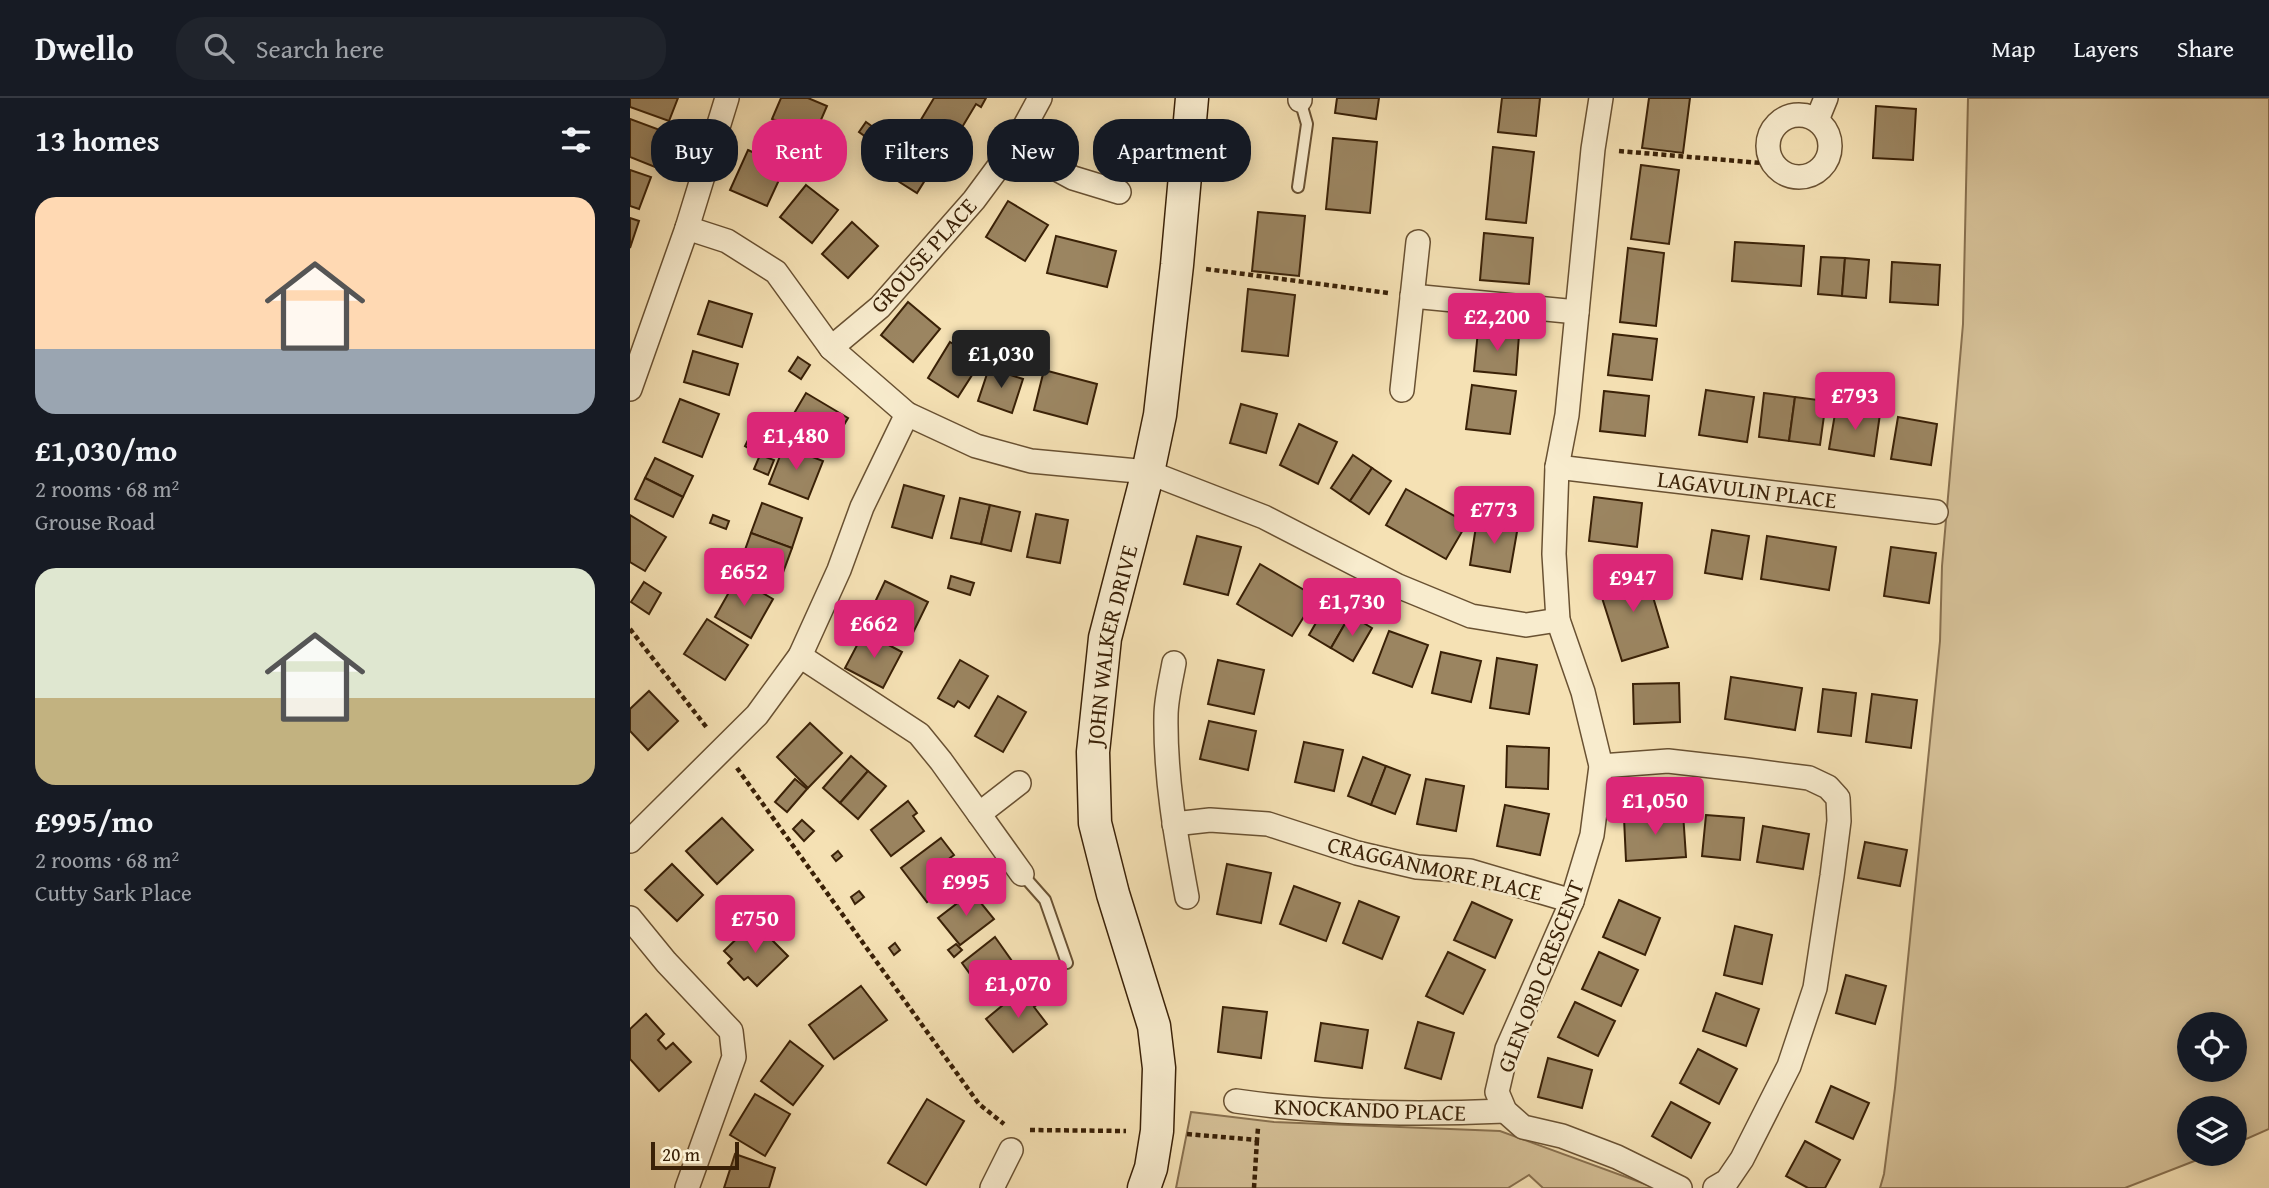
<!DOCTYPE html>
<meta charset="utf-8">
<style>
:root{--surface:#171b24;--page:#20242c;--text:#f1f3f6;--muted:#9ea1a6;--line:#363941;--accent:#db2777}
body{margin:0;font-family:"Gentium Book Plus",serif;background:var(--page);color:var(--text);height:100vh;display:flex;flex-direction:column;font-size:26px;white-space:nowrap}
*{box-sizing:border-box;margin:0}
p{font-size:23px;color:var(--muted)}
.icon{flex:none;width:38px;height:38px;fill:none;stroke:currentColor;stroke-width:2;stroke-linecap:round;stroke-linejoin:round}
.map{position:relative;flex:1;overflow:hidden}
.panel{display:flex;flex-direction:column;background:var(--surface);width:630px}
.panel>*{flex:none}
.hud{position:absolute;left:21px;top:21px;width:665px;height:63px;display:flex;gap:14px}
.controls{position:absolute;left:1547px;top:914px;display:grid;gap:14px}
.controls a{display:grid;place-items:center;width:70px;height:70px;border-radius:50%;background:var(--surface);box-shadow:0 4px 18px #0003;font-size:35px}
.scale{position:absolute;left:21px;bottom:18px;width:88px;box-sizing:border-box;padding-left:7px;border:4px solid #3a2107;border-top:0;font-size:19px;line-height:24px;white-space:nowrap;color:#3a2107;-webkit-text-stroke:5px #f8ecce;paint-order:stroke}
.price{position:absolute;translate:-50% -60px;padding:0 16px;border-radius:7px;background:var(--accent);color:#fff;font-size:23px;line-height:46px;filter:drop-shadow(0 2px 4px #0008)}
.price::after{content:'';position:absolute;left:50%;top:42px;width:21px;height:16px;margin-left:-10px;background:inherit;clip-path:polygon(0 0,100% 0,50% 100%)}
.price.active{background:#222;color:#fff}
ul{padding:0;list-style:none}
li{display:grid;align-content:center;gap:14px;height:371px;padding:0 35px}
li span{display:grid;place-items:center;height:217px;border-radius:21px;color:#555}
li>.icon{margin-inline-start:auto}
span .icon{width:126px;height:126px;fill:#fffc;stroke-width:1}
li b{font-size:30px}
h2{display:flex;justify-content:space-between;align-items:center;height:84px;padding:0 35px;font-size:30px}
.tag{padding:0 24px;border-radius:28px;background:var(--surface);box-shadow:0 4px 18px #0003;font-size:24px;line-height:63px}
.tag.active{background:var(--accent);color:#fff}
header{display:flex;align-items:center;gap:42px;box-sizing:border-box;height:98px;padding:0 35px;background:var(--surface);border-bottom:2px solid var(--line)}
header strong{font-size:33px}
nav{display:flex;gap:38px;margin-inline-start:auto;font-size:24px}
.search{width:490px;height:63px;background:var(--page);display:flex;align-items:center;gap:18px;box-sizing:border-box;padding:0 24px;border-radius:28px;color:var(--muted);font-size:26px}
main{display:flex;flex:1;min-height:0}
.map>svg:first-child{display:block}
.green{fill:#d5c097;stroke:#88704f;stroke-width:2;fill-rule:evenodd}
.building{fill:#9b8561;stroke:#3a2107;stroke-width:2}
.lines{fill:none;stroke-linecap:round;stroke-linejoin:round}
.lane-casing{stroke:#695132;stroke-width:14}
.street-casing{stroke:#695132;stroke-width:26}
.secondary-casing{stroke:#3a2107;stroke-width:35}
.path{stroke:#3a2107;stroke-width:4.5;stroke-dasharray:5 3.5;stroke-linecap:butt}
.lane{stroke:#f8ecce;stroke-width:10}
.street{stroke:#f8ecce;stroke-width:23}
.secondary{stroke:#f8ecce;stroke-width:32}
.labels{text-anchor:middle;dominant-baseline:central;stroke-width:5;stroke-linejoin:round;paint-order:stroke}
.street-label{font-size:23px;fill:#3a2107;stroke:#f8ecce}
</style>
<header>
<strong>Dwello</strong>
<div class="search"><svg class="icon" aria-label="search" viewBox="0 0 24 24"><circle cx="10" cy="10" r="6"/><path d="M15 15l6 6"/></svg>Search here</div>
<nav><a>Map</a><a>Layers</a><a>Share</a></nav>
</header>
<main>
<section class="panel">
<h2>13 homes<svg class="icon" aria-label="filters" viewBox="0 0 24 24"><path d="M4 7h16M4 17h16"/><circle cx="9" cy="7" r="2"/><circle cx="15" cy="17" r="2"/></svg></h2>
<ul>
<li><span style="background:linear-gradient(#ffd9b3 70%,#9aa5b1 0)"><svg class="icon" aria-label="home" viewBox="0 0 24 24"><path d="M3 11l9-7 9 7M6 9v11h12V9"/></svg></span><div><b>£1,030/mo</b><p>2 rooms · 68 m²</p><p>Grouse Road</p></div></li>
<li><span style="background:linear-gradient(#dfe7d0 60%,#c2b280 0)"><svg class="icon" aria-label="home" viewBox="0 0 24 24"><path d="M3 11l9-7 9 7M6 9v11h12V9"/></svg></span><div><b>£995/mo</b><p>2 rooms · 68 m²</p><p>Cutty Sark Place</p></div></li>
</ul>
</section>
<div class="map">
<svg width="1639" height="1090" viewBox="0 0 1639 1090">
<rect width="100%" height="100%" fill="#f5e1b4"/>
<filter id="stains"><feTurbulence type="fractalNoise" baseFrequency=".00286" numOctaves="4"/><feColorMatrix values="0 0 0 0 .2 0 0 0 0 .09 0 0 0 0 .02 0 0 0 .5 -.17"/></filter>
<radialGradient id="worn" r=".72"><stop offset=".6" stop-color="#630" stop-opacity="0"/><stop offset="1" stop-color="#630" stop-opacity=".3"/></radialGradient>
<!-- green -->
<g class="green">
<path d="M1338 0H1639V1031L1605 1046V1010H1559V1055H1585L1495 1090H1250L1254 1076 1265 990 1310 543 1312 468 1333 226ZM1559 926H1605V971H1559Z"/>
<polygon points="561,1014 644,1024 870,1033 1026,1090 913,1090 899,1077 878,1090 546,1090"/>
</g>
<!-- building -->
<g class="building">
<polygon points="48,0 39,23 0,9 0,0"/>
<polygon points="151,0 178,0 197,8 184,38 142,21"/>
<polygon points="304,0 356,0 351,9 346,6 331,31 335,34 326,49 289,25"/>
<polygon points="707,0 749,0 746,21 705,15"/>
<polygon points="872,0 910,0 906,38 868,34"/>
<polygon points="1019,0 1060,0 1053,55 1012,50"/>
<polygon points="1246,8 1286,11 1283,62 1243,60"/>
<polygon points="0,21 38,35 25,69 0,59"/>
<polygon points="236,24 243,29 236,39 229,34"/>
<polygon points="703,40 747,44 740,115 696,111"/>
<polygon points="272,41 307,63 287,95 252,73"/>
<polygon points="863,49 904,54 896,125 856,121"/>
<polygon points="118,52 155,69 137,108 100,92"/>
<polygon points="1011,67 1049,72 1039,146 1001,141"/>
<polygon points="0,72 21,79 9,111 0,108"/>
<polygon points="176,87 208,112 182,145 150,119"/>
<polygon points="378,103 418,127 395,163 356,139"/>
<polygon points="628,114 675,118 669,178 622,173"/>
<polygon points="0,120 9,123 0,150"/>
<polygon points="222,124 248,148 218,180 192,156"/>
<polygon points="854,135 903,140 899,186 850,182"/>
<polygon points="426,138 486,153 477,189 417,175"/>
<polygon points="1105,144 1174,148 1171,188 1102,183"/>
<polygon points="998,150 1034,155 1026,228 990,224"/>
<polygon points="1191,159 1215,160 1212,198 1188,196"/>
<polygon points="1215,160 1239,162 1236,200 1212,198"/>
<polygon points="1262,164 1310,167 1308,207 1260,204"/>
<polygon points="618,191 665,197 658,258 612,253"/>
<polygon points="79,203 122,216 112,249 68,236"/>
<polygon points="278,204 310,231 283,264 251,237"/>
<polygon points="848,233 889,237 886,277 844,273"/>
<polygon points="983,236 1027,241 1022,282 978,277"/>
<polygon points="320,244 351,263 328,299 298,280"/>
<polygon points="63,253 108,266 99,297 54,284"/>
<polygon points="168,259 180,267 171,281 159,273"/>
<polygon points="359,270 393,281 382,315 348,303"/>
<polygon points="414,272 467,286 457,326 404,312"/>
<polygon points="842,287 886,293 880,336 836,331"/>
<polygon points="1076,292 1124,299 1117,344 1069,337"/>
<polygon points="974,293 1019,298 1015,338 970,333"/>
<polygon points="176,295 218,320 201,349 159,324"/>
<polygon points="1134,295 1165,299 1159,343 1129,339"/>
<polygon points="1165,299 1196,303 1190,347 1159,343"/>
<polygon points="50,301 89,316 72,359 33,344"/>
<polygon points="611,306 647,316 636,355 600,345"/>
<polygon points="1206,310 1250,316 1244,358 1199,351"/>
<polygon points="1268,319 1307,326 1301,367 1261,361"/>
<polygon points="669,326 707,344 688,386 650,367"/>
<polygon points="121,336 132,342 125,354 115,348"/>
<polygon points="154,348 193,363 178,401 139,386"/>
<polygon points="130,357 144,362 138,377 124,371"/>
<polygon points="723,357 742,370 720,403 701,390"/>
<polygon points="25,360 63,378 53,399 15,380"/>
<polygon points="742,370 761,383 739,416 720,403"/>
<polygon points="15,380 53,399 43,419 5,401"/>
<polygon points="274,387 314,398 302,440 262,429"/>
<polygon points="776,391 837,425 816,461 756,427"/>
<polygon points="964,399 1012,405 1007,449 959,443"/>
<polygon points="330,400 360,407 351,446 321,440"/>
<polygon points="132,405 172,420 162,450 121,435"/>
<polygon points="360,407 390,414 381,453 351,446"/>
<polygon points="406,416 438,422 430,465 397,459"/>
<polygon points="0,417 36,439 15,473 0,464"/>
<polygon points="83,417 99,423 96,431 80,425"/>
<polygon points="847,422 888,428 880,474 840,467"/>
<polygon points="1082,432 1119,438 1112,481 1075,475"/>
<polygon points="121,435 162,450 151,480 110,466"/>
<polygon points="567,438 611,449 598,497 554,486"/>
<polygon points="1137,438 1206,449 1199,492 1131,481"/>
<polygon points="1261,449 1306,455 1299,505 1254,498"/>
<polygon points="630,466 686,499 662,538 607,506"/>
<polygon points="1014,469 1038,549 992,563 967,484"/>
<polygon points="321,478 344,485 340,497 318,490"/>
<polygon points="107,480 143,501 121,540 85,519"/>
<polygon points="255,483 298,504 280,541 237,521"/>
<polygon points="14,484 31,495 19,516 1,504"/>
<polygon points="698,504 720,517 701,550 679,537"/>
<polygon points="720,517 742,530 723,563 701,550"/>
<polygon points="77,521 118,547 95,582 54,556"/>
<polygon points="759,533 798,547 782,589 743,575"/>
<polygon points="234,534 272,554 253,590 215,570"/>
<polygon points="811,554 851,563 841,604 802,595"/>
<polygon points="867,560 907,567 899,616 860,610"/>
<polygon points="330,562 358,578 339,610 328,603 324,609 308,600"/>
<polygon points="588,562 634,572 624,616 578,606"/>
<polygon points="1101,579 1172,590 1165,632 1095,621"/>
<polygon points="1049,585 1050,624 1004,626 1003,586"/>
<polygon points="1193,591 1226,595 1221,638 1188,634"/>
<polygon points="19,593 48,623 18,652 0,633 0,611"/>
<polygon points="1242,596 1287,602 1281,650 1236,644"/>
<polygon points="368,598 396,614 373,654 345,638"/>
<polygon points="579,623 626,633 618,672 570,661"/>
<polygon points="180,625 212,655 178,690 147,659"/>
<polygon points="674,644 713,652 704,693 665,684"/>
<polygon points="877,648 919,650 918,691 876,689"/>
<polygon points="221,658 238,673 210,705 193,690"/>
<polygon points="733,659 756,668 741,707 718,698"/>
<polygon points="756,668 780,677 765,716 741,707"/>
<polygon points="238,673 256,688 228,721 210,705"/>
<polygon points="165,681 177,691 157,714 145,704"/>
<polygon points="796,681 834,688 826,733 787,726"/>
<polygon points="278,703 287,715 283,718 294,733 261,758 241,732"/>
<polygon points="875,707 919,716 910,757 867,748"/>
<polygon points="1053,715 1056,759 996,763 994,720"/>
<polygon points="1076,717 1114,720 1110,762 1072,758"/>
<polygon points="92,720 123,752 87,786 56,753"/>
<polygon points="172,722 184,733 174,743 163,731"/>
<polygon points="1133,728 1179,736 1173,771 1127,764"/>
<polygon points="311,740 324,757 320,760 333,778 297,804 271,770"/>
<polygon points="1235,744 1277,752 1270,788 1228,780"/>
<polygon points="208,753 212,758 206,763 202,758"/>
<polygon points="42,766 73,797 47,823 15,792"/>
<polygon points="597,766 641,775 631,825 587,816"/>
<polygon points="664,788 710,805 696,843 650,826"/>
<polygon points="229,793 234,799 225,806 221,799"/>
<polygon points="342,794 364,821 330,847 308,820"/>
<polygon points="989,802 1030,820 1015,857 973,839"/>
<polygon points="729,803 769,819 752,861 713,845"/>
<polygon points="842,804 882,822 865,860 824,842"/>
<polygon points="124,824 158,858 127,888 118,879 114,882 98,865 102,861 94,853"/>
<polygon points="1105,828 1142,837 1132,886 1094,877"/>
<polygon points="365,839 389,873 356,898 332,865"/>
<polygon points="265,845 270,852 264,857 259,850"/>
<polygon points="326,846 332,852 324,859 318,852"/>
<polygon points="818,854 855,872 833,916 796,898"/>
<polygon points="969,854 1008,872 991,908 952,891"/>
<polygon points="1216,877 1256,888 1245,926 1206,915"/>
<polygon points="231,888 257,922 204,961 179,927"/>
<polygon points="396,888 409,905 404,909 417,926 383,954 356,921"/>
<polygon points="1086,895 1129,911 1116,948 1073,933"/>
<polygon points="945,904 985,923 968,958 928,939"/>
<polygon points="593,909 637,914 631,960 588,954"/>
<polygon points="16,916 34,936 28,942 36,951 43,945 61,964 29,993 0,961 0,931"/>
<polygon points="788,924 824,935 811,981 775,970"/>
<polygon points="691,925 738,932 732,970 685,963"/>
<polygon points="160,943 193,968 163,1007 131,983"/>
<polygon points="1068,951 1107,971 1089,1006 1050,985"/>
<polygon points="918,960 962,972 952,1010 908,999"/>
<polygon points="1201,988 1239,1005 1223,1041 1186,1024"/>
<polygon points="125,996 160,1016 135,1058 100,1037"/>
<polygon points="297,1001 334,1023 296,1087 258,1065"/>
<polygon points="1041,1004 1080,1025 1061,1060 1022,1038"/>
<polygon points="1175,1043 1210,1062 1195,1090 1178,1090 1156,1078"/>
<polygon points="105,1056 145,1070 139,1090 94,1090"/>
</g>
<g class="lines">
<!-- lane casing -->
<g class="lane-casing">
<g id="lane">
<polyline points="668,89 677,26 670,2"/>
<polyline points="392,776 415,802 437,865"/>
</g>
</g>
<!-- street casing -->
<g class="street-casing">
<g id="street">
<polyline points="971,0 963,51 937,317 927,369 924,456 928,522 953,594 971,668 962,737 942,803 877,951 867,994 875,1013 893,1029 932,1038 987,1059 1050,1090"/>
<polyline points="670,2 670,0"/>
<circle cx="1169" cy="48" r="31"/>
<polyline points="1187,22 1196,0"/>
<polyline points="384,48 443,80 489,94"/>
<polyline points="57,130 97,143 146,174 201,250 277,316 346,348 401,363 518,374 634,419 768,488 841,518 896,527 928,522"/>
<polyline points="782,198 947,214"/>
<polyline points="201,250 250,209 344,102 384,48 410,0"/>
<polyline points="0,291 57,130 97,0"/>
<polyline points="772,292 788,144"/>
<polyline points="927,369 1306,414"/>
<polyline points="170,558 289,636 311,663 392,776"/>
<path d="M544 565C541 582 536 601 536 618 535 679 546 740 557 799"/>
<polyline points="971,668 1038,663 1117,672 1179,680 1198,689 1208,700 1209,723 1202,778 1185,890 1159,968 1112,1061 1097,1083 1085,1090"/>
<polyline points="349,716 389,685"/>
<polyline points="544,726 580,722 638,726 727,755 787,769 840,773 942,803"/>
<polyline points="0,743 127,617 170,558 209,472 232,409 277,316"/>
<polyline points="0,820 36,864 101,933 104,959 57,1090"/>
<path d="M606 1003C695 1016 785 1017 875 1013"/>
<polyline points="362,1090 381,1052"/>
</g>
</g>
<!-- secondary casing -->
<g class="secondary-casing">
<g id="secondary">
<path id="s1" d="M514 1090 521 1070 527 1033 529 970 524 928 483 796 465 725 463 654 475 540 518 374 530 317 547 167 562 0"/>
</g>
</g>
<!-- path -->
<g class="path">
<polyline points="989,53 1143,66"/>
<polyline points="576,171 758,195"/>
<polyline points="0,531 77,630"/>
<polyline points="107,670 349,1006 374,1026"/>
<polyline points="400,1032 496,1033"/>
<polyline points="557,1036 627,1042 628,1030"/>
<polyline points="624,1090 627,1042"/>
</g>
<!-- lane -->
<use href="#lane" class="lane"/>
<!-- street -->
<use href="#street" class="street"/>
<!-- secondary -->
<use href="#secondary" class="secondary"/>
</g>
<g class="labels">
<!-- street labels -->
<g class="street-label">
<text transform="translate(293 157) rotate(-48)">GROUSE PLACE</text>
<text transform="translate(1117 391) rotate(7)">LAGAVULIN PLACE</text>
<text stroke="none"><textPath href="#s1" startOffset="555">JOHN WALKER DRIVE</textPath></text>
<text transform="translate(805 770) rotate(13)">CRAGGANMORE PLACE</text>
<text transform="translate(910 878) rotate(-69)">GLEN ORD CRESCENT</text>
<text transform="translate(740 1011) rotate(2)">KNOCKANDO PLACE</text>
</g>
</g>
<rect width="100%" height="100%" filter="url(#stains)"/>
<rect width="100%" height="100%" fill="url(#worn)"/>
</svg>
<div class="controls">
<a><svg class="icon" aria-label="locate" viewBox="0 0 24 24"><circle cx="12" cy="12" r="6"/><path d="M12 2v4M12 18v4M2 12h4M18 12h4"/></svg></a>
<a><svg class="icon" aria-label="layers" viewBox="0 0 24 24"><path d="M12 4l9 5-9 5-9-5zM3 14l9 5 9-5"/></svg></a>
</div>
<div class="scale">20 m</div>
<b class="price" style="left:867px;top:255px">£2,200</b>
<b class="price active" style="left:371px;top:292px">£1,030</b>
<b class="price" style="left:1225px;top:334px">£793</b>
<b class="price" style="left:166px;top:374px">£1,480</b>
<b class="price" style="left:864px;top:448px">£773</b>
<b class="price" style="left:114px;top:510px">£652</b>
<b class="price" style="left:1003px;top:516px">£947</b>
<b class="price" style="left:722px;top:540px">£1,730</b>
<b class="price" style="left:244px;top:562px">£662</b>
<b class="price" style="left:1025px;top:739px">£1,050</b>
<b class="price" style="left:336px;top:820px">£995</b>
<b class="price" style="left:125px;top:857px">£750</b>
<b class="price" style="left:388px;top:922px">£1,070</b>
<div class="hud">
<a class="tag">Buy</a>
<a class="tag active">Rent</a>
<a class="tag">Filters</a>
<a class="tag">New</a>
<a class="tag">Apartment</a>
</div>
</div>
</main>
